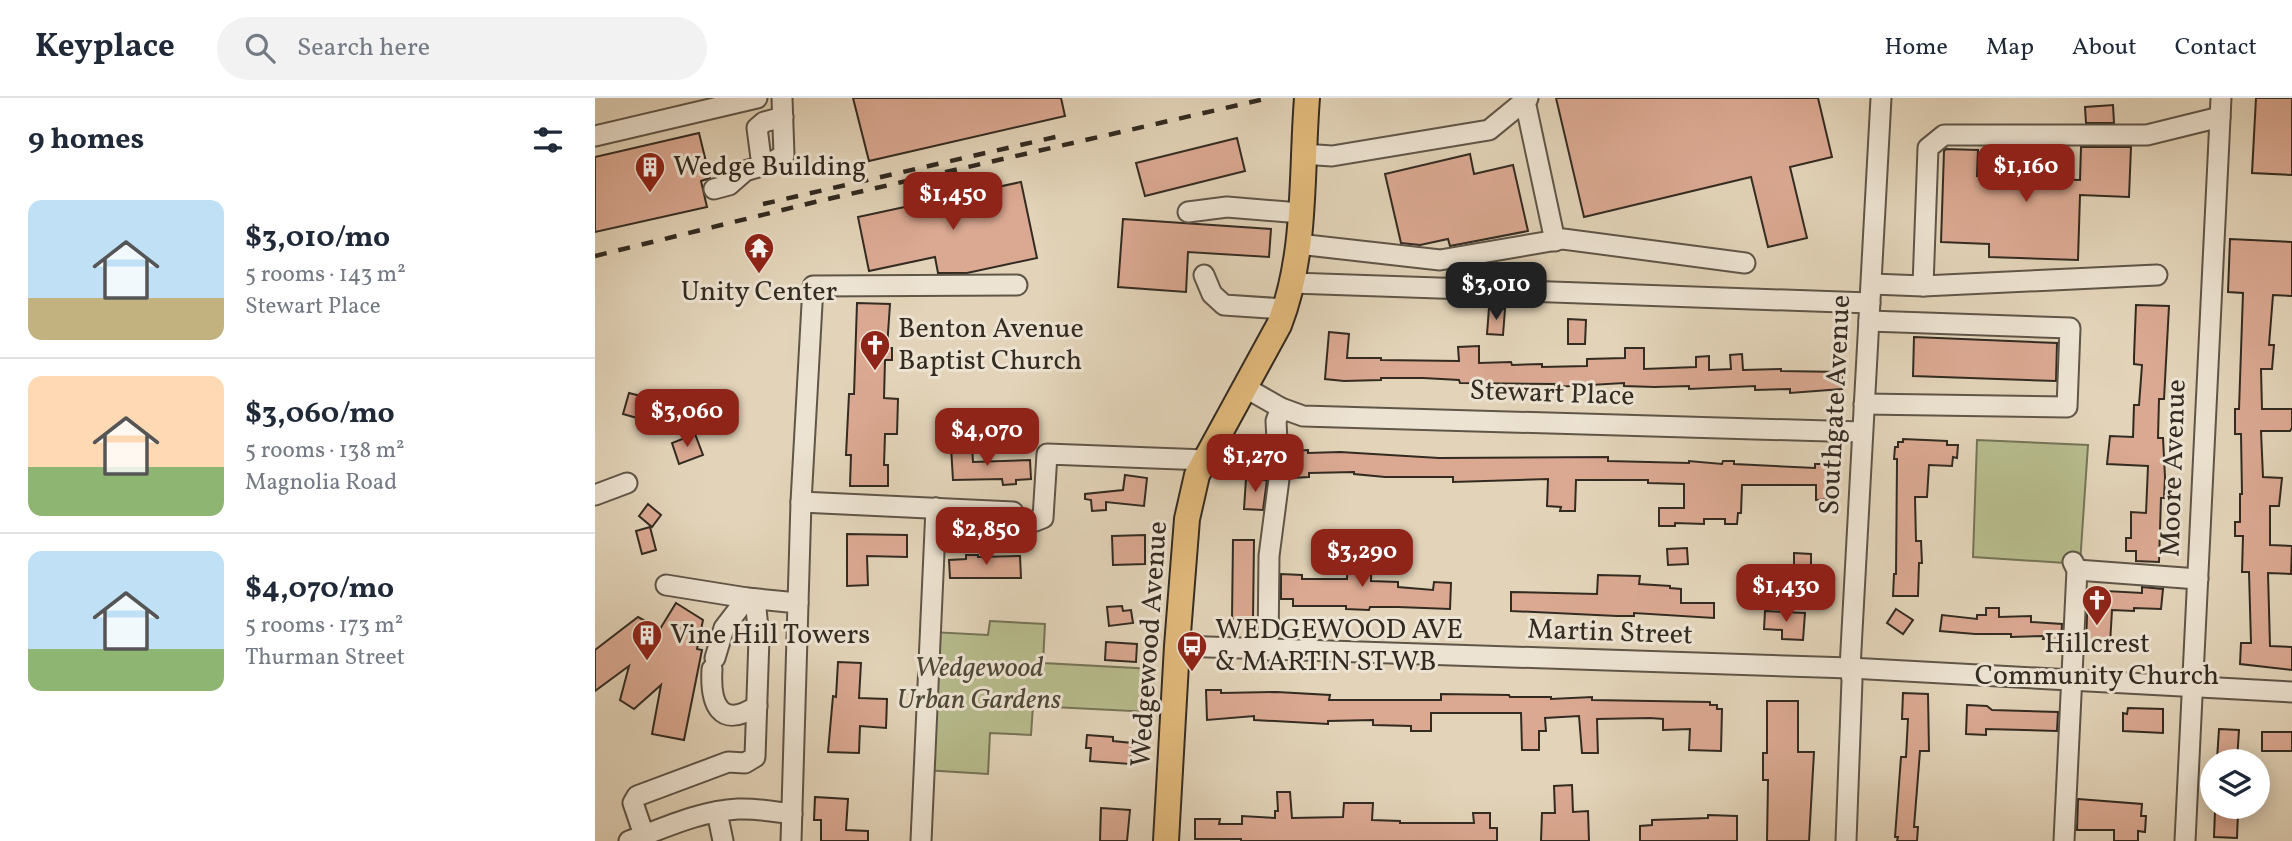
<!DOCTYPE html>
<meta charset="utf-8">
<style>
:root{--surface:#fff;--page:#f2f2f3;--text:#1f2937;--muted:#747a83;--line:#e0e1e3;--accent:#8f2418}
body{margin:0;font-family:Vollkorn,serif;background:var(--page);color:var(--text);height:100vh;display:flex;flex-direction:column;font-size:26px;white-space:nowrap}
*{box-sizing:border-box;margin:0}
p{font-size:23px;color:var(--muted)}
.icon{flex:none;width:38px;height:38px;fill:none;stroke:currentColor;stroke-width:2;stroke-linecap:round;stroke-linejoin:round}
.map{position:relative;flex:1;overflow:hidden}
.details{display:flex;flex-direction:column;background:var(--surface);width:595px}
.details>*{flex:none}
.fabs{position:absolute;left:1605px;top:651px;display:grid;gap:14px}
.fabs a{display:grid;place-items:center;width:70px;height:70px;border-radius:50%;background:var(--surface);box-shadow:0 4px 18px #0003;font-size:35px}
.price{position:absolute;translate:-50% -60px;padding:0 16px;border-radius:14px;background:var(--accent);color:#fff;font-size:23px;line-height:46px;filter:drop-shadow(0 2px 4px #0008)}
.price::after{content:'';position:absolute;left:50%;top:42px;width:21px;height:16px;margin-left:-10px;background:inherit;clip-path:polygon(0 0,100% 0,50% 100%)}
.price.selected{background:#222;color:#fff}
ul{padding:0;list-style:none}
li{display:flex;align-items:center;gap:21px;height:175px;padding:0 28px}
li+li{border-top:2px solid var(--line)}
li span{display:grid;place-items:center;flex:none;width:196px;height:140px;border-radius:14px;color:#555}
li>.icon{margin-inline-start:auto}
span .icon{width:84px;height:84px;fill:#fffc;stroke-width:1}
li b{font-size:30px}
h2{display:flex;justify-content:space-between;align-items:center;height:84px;padding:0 28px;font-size:30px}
header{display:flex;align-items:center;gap:42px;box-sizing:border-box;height:98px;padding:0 35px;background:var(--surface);border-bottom:2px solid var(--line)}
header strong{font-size:33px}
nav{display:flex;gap:38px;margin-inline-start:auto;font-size:24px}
.search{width:490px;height:63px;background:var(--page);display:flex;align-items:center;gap:18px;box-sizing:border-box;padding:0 24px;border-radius:38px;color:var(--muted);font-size:26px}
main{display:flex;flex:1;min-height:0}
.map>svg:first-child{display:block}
.green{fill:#b7bc8d;stroke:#757458;stroke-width:2}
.building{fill:#dba992;stroke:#332b22;stroke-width:2}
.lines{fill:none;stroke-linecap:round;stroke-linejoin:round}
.minor-casing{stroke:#5f5548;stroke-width:23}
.major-casing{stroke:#332b22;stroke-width:28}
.minor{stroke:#ede3d2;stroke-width:19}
.major{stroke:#e2ba7c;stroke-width:24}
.rail{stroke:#332b22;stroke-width:4.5;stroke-dasharray:12 12;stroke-linecap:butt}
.labels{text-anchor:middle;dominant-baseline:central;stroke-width:6;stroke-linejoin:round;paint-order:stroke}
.poi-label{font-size:28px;fill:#332b22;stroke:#ede3d2;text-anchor:start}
.street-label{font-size:28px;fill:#332b22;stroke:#ede3d2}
.park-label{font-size:28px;font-style:italic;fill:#4d4837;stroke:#ede3d2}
</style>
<header>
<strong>Keyplace</strong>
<div class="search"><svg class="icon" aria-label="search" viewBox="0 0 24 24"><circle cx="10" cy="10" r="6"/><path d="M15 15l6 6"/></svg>Search here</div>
<nav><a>Home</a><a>Map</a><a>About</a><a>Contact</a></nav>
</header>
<main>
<section class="details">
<h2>9 homes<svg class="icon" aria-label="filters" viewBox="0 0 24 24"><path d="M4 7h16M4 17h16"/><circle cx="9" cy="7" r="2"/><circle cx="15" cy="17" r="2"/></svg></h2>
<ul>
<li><span style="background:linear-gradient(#bfe0f5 70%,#c2b280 0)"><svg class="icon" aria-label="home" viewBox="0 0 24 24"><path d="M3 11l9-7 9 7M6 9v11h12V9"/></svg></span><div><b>$3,010/mo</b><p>5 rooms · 143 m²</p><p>Stewart Place</p></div></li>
<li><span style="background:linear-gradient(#ffd9b3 65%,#8fb573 0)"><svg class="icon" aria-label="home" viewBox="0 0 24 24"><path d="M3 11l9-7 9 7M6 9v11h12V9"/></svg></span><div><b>$3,060/mo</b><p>5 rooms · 138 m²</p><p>Magnolia Road</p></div></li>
<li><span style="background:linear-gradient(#bfe0f5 70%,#8fb573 0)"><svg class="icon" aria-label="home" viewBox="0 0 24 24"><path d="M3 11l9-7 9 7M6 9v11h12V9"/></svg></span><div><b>$4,070/mo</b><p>5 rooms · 173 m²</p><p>Thurman Street</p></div></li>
</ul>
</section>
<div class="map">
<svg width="1697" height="743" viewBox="0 0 1697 743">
<rect width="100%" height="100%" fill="#e3d4b9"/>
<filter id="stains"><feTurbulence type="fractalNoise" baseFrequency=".00286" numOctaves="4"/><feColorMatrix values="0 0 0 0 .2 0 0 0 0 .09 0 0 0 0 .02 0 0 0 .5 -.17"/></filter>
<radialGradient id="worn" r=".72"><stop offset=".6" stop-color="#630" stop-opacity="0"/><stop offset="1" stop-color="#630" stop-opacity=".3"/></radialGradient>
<!-- green -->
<g class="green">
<polygon points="1382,342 1493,347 1485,466 1378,459"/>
<polygon points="395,523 450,526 448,565 559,571 557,614 438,608 436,637 395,635 393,676 329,672 337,534 393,537"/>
</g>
<!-- building -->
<g class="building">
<polygon points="258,0 466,0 470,18 274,63"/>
<polygon points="961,0 1223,0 1237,59 1195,69 1212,140 1173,149 1156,79 989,119"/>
<polygon points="1661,0 1697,0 1697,77 1657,75"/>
<polygon points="1518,7 1519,25 1491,25 1490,9"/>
<polygon points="104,35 115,80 106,83 112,109 0,134 0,59"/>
<polygon points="642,40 650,73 550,98 541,65"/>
<polygon points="1486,49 1536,49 1534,99 1485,97 1483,162 1394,159 1394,146 1346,144 1349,53 1351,51 1383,52 1382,78 1485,82"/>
<polygon points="875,56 879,76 918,67 933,133 855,148 853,141 825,147 806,145 790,76"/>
<polygon points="426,84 442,160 372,175 343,175 340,159 274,173 263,119"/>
<polygon points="528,121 676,131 674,159 593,154 591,194 523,189"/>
<polygon points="1635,141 1697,144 1697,198 1678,197 1674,247 1679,247 1677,271 1666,271 1667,311 1697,311 1697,330 1695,333 1666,333 1668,379 1687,380 1684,408 1675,408 1675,447 1697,448 1696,476 1673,475 1675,548 1697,549 1697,572 1645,566 1646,545 1656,545 1654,474 1647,474 1648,438 1640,438 1640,424 1645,424 1645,396 1647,396 1646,336 1640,336 1640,311 1644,311 1648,195 1633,194"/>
<polygon points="262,205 295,206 292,250 297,250 297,262 290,262 289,300 303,301 302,336 290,336 289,367 293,367 293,388 255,388 256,357 251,357 254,296 259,296"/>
<polygon points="1541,207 1574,208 1569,301 1564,301 1563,340 1568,340 1570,379 1569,400 1566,400 1564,464 1541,463 1541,453 1531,453 1531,440 1536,440 1536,414 1551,415 1553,368 1512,366 1515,338 1538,339 1539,307 1544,307 1547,267 1539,266 1539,259"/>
<polygon points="894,210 910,211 908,237 892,236"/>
<polygon points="973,221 991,222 990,246 973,246"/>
<polygon points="734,234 754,236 752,260 786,260 786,262 864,263 863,249 884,248 884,265 916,264 917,267 947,266 947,269 992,268 992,261 1030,260 1030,250 1049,250 1049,271 1101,269 1101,259 1114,258 1114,272 1136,271 1135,257 1147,256 1148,272 1186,271 1186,273 1247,274 1247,291 1195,295 1195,291 1160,292 1160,288 1094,291 1094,288 1060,289 1029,288 1029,285 960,289 960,286 865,285 864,282 828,280 786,280 786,282 749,283 730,281"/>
<polygon points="1319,239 1462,245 1461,283 1318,278"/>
<polygon points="34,295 73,305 67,327 28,316"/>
<polygon points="100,336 108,357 84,366 77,345"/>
<polygon points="1308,341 1352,343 1352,347 1363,347 1362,360 1358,359 1357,368 1334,367 1332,399 1320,399 1321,443 1326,443 1327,465 1324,465 1323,498 1298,498 1299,476 1301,476 1302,365 1302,361 1299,361 1300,349 1303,349 1303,344 1308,344"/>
<polygon points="377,348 378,364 435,362 436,381 421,382 421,386 408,387 407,381 358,382 356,349"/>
<polygon points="713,352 713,355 745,354 844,360 1013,359 1013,363 1094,365 1094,363 1127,366 1128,363 1139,363 1139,366 1220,370 1220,366 1240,366 1242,401 1221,402 1221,387 1147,387 1146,415 1143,415 1142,426 1130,426 1130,421 1109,421 1109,426 1080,425 1080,428 1064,428 1064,410 1089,410 1089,386 1053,385 1053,382 981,382 980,413 965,413 966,409 952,408 953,381 858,384 858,379 790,379 759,376 759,374 714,375 714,379 696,380 695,353"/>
<polygon points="530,377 552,380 549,408 511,404 511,412 497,413 496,402 490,401 490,396 528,392"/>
<polygon points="651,381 672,382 668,412 649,411"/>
<polygon points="53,406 66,417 57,429 44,418"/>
<polygon points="55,429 61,452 47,456 41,433"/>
<polygon points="252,436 312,437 312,459 272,458 273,487 252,488"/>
<polygon points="550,437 550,466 518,467 517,438"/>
<polygon points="638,442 659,442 658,522 637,521"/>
<polygon points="758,447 777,447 776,483 803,484 803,489 838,492 839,484 856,485 855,511 803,509 775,509 774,512 751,511 751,508 698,508 698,501 686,501 686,476 707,477 707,481 752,481 753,460 757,460"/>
<polygon points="1092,450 1093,466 1073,467 1072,451"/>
<polygon points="1199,455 1216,456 1216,482 1199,481"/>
<polygon points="371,457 383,457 383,459 425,458 426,480 355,480 354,462 371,461"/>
<polygon points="1003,477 1045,478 1044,486 1075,488 1075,490 1086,491 1086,505 1119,505 1119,520 1039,515 1039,518 1022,518 916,513 916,494 1002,496"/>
<polygon points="1547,489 1568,491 1566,511 1539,510 1539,513 1517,512 1515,546 1491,545 1493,492 1547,495"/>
<polygon points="81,505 108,522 102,551 107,552 89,642 57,636 66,587 39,611 25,602 34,568 0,593 0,552 43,519 65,531"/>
<polygon points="527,508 528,513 536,512 538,525 514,528 512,509"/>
<polygon points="1391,510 1404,510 1404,519 1436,518 1436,524 1467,526 1466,546 1456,546 1456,541 1448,541 1449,538 1416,539 1416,536 1380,536 1345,533 1347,517 1382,521 1382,517 1391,517"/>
<polygon points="1301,511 1318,522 1308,536 1292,525"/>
<polygon points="1170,513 1210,515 1208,542 1187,541 1187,532 1169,531"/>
<polygon points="511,544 542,546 541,564 510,562"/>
<polygon points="243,564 266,565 264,600 292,601 291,630 265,628 264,655 233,654 238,598 241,599"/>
<polygon points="611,592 626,592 626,595 682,594 735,597 734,602 846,602 846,596 914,597 915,599 956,599 956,601 997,599 997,602 1115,604 1115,607 1122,607 1122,611 1127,611 1126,653 1094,652 1095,631 1068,632 1068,621 1055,620 1002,621 1003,655 987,655 984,618 950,620 951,633 944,633 944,652 927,652 926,615 836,615 836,633 816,633 816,628 778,627 778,622 733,623 733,626 659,622 659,618 612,622"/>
<polygon points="1308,595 1333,596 1334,653 1325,653 1319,729 1323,729 1322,743 1302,743 1303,739 1300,739 1306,659 1311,659 1313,621 1307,621"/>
<polygon points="1172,603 1203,603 1203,654 1219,654 1214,743 1172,743 1173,682 1168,682 1168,655 1172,655"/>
<polygon points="1372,607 1392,608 1397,612 1463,614 1462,633 1391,631 1391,637 1371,636"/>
<polygon points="1533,610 1568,611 1568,635 1528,633 1528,615 1532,616"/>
<polygon points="1624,631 1644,632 1642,663 1622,662"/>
<rect x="1667" y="634" width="30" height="19"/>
<polygon points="492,637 518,639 518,643 537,645 535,666 495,663 496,650 491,650"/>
<polygon points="977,687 978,714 993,713 994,743 946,743 947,715 960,715 959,688"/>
<polygon points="682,694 695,694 697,720 748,719 749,705 778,705 777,722 805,723 805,725 879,725 878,715 895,715 895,730 902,730 902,743 646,743 646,741 600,741 600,721 625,721 624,726 647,726 647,718 680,720 680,713 683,713"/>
<polygon points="220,699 253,701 251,732 273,733 273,743 226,743 226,722 219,722"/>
<polygon points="1483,701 1547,706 1546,718 1551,718 1550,734 1543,733 1543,743 1519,743 1519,732 1482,732"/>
<polygon points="506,710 535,712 532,743 505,743"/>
<polygon points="1620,713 1643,714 1642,740 1619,739"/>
<polygon points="1113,717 1142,718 1142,743 1045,743 1045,728 1057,727 1057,722 1113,720"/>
</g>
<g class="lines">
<!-- minor casing -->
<g class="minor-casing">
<g id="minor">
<polyline points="930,3 960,143"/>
<polyline points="0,38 162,0"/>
<polyline points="707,56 737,58 894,32 933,0"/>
<polyline points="167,68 162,30 169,24 188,19"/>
<polyline points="119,91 134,87 150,73 173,66 189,57 187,0"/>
<polyline points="593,114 632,109 705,115"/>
<polyline points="703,146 845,162 968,141 1150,165"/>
<polyline points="609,177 617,196 629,207 690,211"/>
<polyline points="697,185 1275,205"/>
<polyline points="1277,186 1328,188 1333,50 1349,37 1552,37 1625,19"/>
<polyline points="1328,188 1562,177"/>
<polyline points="651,290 686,310 708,318 1267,334"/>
<polyline points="1269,306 1472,309 1475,230 1274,223"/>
<polyline points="0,397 32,385"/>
<polyline points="206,404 418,414"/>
<path d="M341 410C371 435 413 435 448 420L452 356 611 362"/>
<polyline points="1482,472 1603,481"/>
<polyline points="71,487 152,500 203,505"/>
<polyline points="582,548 1255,570 1697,594"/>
<polyline points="673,552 674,458 684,381 681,323 686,310"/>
<polyline points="120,560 129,530 152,500"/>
<path d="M117 571C115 605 124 632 162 608"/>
<polyline points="122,714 128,743"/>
<polyline points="49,737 38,705 42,698 133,664 150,665 160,659 164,540 160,501"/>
<path d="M34 743C69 730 105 713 143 711 161 710 180 714 197 716"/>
<polyline points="196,743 206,404 218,188 422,187"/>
<polyline points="326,743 341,410"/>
<polyline points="1251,743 1257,582 1255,570 1286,0"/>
<polyline points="1469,743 1482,472 1478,464"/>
<polyline points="1590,743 1626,0"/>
</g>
</g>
<!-- major casing -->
<g class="major-casing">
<path id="major" d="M571 743 582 548 592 421 602 377 684 227C712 156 706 75 712 0"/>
</g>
<!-- minor -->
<use href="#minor" class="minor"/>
<!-- major -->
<use href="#major" class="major"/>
<!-- rail -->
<g class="rail">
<polyline points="168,106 469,37"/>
<polyline points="0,158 220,104 674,0"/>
</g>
</g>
<!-- icons -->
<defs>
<g id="building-pin" transform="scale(1.575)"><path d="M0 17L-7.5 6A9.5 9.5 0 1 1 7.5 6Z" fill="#8f2418" stroke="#ede3d2"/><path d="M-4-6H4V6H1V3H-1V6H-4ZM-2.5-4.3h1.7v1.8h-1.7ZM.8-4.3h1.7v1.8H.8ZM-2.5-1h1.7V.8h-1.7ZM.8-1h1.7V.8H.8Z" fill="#fff"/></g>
<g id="temple-pin" transform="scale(1.575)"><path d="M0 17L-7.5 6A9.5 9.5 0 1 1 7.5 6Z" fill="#8f2418" stroke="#ede3d2"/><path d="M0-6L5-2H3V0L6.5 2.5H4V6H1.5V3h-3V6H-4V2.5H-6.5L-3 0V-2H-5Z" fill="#fff"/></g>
<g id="church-pin" transform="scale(1.575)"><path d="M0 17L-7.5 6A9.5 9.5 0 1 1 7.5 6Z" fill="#8f2418" stroke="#ede3d2"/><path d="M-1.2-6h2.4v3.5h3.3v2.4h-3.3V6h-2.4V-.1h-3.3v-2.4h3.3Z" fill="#fff"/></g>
<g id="bus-pin" transform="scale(1.575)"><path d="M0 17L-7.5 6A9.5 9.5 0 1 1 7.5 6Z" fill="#8f2418" stroke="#ede3d2"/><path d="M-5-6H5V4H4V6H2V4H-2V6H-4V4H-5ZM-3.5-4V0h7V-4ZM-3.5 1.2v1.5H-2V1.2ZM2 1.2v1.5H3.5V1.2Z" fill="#fff"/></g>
</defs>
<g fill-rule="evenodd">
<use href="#building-pin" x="55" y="69"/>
<use href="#temple-pin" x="164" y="150"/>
<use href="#church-pin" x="280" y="247"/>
<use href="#church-pin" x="1502" y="502"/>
<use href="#building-pin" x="52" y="537"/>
<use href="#bus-pin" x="597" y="548"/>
</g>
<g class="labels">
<!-- poi labels -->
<g class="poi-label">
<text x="78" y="69">Wedge Building</text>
<text x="164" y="194" text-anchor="middle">Unity Center</text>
<text x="303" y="231">Benton Avenue<tspan x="303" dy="32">Baptist Church</tspan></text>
<text x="620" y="532">WEDGEWOOD AVE<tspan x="620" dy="32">&amp; MARTIN ST WB</tspan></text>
<text x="75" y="537">Vine Hill Towers</text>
<text x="1502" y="546" text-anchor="middle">Hillcrest<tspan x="1502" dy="32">Community Church</tspan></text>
</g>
<!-- street labels -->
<g class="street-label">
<text transform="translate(957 296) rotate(2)">Stewart Place</text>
<text transform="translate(1241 307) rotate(-87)">Southgate Avenue</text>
<text transform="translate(1579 370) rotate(-88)">Moore Avenue</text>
<text transform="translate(1015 535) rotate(2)">Martin Street</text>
<text transform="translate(555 546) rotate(-86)">Wedgewood Avenue</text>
</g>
<!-- park labels -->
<g class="park-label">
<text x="384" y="570">Wedgewood<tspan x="384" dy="32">Urban Gardens</tspan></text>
</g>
</g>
<rect width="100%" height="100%" filter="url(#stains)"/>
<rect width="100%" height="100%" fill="url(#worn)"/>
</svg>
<div class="fabs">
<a><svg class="icon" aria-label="layers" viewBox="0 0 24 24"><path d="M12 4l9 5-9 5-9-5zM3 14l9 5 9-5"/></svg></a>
</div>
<b class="price" style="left:1431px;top:106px">$1,160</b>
<b class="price" style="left:358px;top:134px">$1,450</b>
<b class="price selected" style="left:901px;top:224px">$3,010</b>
<b class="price" style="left:92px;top:351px">$3,060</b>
<b class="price" style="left:392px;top:370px">$4,070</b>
<b class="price" style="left:660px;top:396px">$1,270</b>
<b class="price" style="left:391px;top:469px">$2,850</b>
<b class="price" style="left:767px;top:491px">$3,290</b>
<b class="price" style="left:1191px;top:526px">$1,430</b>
</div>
</main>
